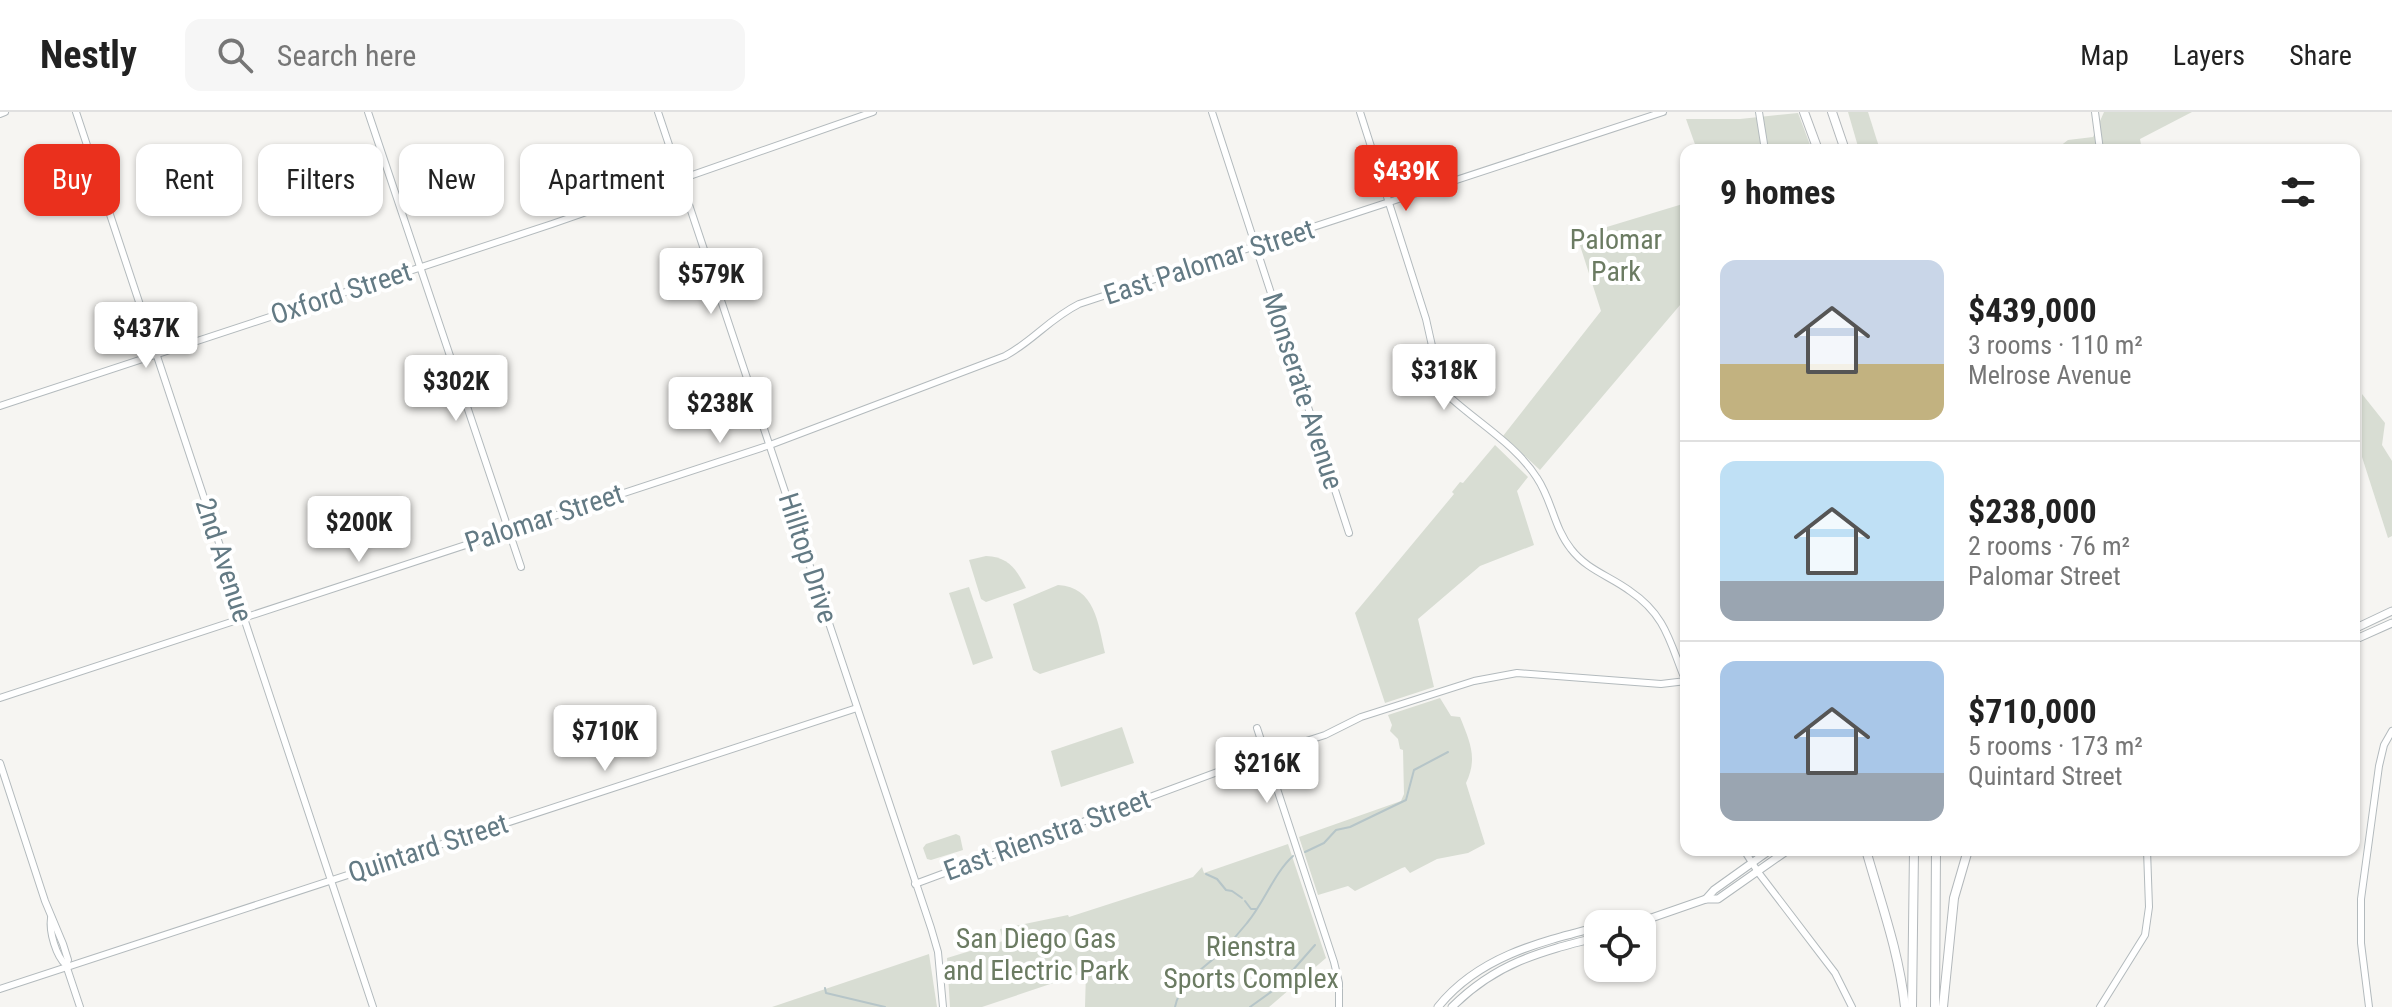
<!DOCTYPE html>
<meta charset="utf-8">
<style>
:root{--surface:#fff;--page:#f6f6f6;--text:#222;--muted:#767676;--line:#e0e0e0;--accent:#ea301d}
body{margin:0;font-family:"Roboto Condensed",sans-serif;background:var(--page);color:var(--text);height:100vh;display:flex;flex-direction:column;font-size:30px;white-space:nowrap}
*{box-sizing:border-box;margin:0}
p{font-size:26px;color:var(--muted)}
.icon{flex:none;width:44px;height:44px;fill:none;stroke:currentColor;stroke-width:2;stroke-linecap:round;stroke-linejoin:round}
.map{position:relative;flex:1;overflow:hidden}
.panel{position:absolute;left:1680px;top:32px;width:680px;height:712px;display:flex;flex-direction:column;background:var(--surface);border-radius:16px;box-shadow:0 2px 6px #0004}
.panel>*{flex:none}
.hud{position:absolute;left:24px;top:32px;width:760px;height:72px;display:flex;gap:16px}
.tools{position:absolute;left:1584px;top:798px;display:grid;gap:16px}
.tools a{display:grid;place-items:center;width:72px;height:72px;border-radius:16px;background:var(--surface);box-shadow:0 2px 6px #0004;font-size:40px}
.price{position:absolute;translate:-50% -68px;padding:0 18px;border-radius:8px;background:#fff;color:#222;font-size:26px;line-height:52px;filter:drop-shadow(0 2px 4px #0008)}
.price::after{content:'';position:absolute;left:50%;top:48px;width:24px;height:18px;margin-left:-12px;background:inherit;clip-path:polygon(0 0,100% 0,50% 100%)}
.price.on{background:var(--accent);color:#fff}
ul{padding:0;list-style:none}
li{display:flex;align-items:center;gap:24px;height:200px;padding:0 40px}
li+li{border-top:2px solid var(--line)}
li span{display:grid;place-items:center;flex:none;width:224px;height:160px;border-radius:16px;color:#555}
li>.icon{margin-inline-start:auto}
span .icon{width:96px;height:96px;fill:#fffc;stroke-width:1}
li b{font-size:34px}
h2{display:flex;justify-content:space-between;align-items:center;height:96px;padding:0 40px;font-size:34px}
.pill{padding:0 28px;border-radius:16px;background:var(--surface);box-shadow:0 2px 6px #0004;font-size:28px;line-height:72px}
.pill.on{background:var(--accent);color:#fff}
header{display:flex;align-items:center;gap:48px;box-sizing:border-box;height:112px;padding:0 40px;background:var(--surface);border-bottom:2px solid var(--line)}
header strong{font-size:38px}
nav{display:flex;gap:44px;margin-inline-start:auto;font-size:28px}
.search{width:560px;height:72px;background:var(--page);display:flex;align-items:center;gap:20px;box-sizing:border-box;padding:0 28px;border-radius:16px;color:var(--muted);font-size:30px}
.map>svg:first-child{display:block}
.green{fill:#d8ddd3}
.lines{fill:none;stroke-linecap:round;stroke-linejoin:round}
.stream{stroke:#b6c5c8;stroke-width:2}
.secondary-casing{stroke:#b3babd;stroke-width:8}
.primary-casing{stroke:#b1b8bb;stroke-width:9}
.highway-casing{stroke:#b3b8bb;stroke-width:10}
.secondary{stroke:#fff;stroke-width:6}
.primary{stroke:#fff;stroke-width:7}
.highway{stroke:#fff;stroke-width:8}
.labels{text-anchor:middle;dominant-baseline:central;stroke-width:8;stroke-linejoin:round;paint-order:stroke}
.park-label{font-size:28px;fill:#6b7b62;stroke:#fff}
.street-label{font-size:28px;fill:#637a84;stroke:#fff}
</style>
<header>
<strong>Nestly</strong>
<div class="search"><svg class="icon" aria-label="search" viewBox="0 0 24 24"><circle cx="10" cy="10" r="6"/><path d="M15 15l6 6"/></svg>Search here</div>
<nav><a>Map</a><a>Layers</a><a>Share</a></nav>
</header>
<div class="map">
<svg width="2392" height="895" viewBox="0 0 2392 895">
<rect width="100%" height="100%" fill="#f6f5f2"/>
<!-- green -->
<g class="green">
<polygon points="1848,0 1868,0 1880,38 1859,38"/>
<polygon points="2104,0 2192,0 2140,27 2142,38 2055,38 2068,28 2093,25"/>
<polygon points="1798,1 1812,38 1697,38 1686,7 1740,7"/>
<polygon points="1686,91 1686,186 1540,358 1503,324 1601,199 1577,124"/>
<polygon points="2362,282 2385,311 2382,333 2392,349 2392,424 2388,426 2362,345"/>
<polygon points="1495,333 1528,365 1517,379 1534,433 1480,454 1418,507 1434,575 1385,591 1355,501 1454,382 1452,380 1460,370 1463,371"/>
<path d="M986 444C1009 445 1016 457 1026 476L986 490 981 487 969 448Z"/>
<path d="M1058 473C1095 475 1098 511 1105 541L1040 562 1033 558 1013 492Z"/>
<polygon points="969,475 993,546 973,553 949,481"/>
<path d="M1440 586 1451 604 1460 605C1470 630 1478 646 1466 671L1485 732 1468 741 1437 747 1410 761 1405 755 1402 756 1355 779 1348 774 1318 783 1299 725 1401 689 1404 682 1403 638 1400 637 1398 627 1390 619 1392 613 1388 603Z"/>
<polygon points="1122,615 1134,651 1061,675 1051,639"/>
<polygon points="956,722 960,724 963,738 931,748 927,747 923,736 926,732"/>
<polygon points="1288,732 1326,846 1269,895 1085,895 1086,860 982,895 950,895 947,846 1003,829 1000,817 1068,803 1069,805 1193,765 1202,755 1204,761"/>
<polygon points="929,842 937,895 772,895"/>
</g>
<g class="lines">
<!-- stream -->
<g class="stream">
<polyline points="1305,740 1324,731 1336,718 1350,715 1406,688 1414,658 1448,640"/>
<polyline points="1206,762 1217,767 1226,778 1232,779 1242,786"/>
<polyline points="1245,789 1251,797 1256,797"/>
<polyline points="825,876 826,881 885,895"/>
<path d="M1175 895C1181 867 1203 858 1222 839 1231 830 1239 821 1247 811 1264 791 1274 761 1293 744"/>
<polyline points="1250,895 1278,875 1315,833"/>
</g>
<!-- secondary casing -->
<g class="secondary-casing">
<g id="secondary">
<polyline points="76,0 373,895"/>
<polyline points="368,0 521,455"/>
<polyline points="658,0 931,816 938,840 943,895"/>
<polyline points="1212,0 1349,421"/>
<path d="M1360 0 1426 207 1439 265 1452 287C1480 312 1517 334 1537 366 1552 388 1554 416 1571 437 1587 458 1610 464 1630 479 1667 504 1670 532 1686 570"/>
<polyline points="1759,0 1765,38"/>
<polyline points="2095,0 2100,38"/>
<polyline points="0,2 5,0"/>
<polyline points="0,294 552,112 873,0"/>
<path d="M0 586 770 333 1005 244C1033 229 1049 207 1079 192L1663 0"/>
<polyline points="1257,616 1334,850 1339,871 1339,895"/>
<polyline points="0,651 45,789 63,832 68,848 66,853 80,895"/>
<polyline points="1744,738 1758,760 1835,861 1852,895"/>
<polyline points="915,772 1266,642 1325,623 1361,605 1474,569 1517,561 1661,572 1686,569"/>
<path d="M51 806C49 820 56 844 66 853"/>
<polyline points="0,877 857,596"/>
<polyline points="2100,895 2145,823 2149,795 2147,738"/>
<polyline points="2369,895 2361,831 2361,787 2379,654 2384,633 2392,619"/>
</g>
</g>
<!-- primary casing -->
<g class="primary-casing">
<g id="primary">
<polyline points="2354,517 2392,499"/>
<polyline points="2354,528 2392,511"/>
<polyline points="1706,787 1714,778 1770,738"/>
<polyline points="1609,812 1626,808 1637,810"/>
<polyline points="1634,812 1706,787 1718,787 1788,738"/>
<path d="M1438 895C1478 845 1539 830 1598 815"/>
<path d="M1452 895C1496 851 1539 840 1598 825"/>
</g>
</g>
<!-- highway casing -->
<g class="highway-casing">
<g id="highway">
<polyline points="1804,0 1818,38"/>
<polyline points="1832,0 1845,38"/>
<path d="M1866 738C1881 791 1899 840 1905 895"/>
<polyline points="1912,895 1914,738"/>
<polyline points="1935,895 1936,738"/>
<polyline points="1943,895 1954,786 1968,738"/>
</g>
</g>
<!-- secondary -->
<use href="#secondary" class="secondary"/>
<!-- primary -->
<use href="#primary" class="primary"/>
<!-- highway -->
<use href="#highway" class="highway"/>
</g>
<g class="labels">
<!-- park labels -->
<g class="park-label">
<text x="1616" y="127">Palomar<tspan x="1616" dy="32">Park</tspan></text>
<text x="1036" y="826">San Diego Gas<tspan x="1036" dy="32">and Electric Park</tspan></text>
<text x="1251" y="834">Rienstra<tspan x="1251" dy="32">Sports Complex</tspan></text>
</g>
<!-- street labels -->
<g class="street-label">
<text transform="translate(1209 150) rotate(-18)">East Palomar Street</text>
<text transform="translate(341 181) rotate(-18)">Oxford Street</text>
<text transform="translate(1303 279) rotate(72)">Monserate Avenue</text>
<text transform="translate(544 406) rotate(-18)">Palomar Street</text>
<text transform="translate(808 446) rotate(72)">Hilltop Drive</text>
<text transform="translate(224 448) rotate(72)">2nd Avenue</text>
<text transform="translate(1047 723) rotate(-20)">East Rienstra Street</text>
<text transform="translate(428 736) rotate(-18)">Quintard Street</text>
</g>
</g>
</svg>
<div class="tools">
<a><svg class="icon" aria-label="locate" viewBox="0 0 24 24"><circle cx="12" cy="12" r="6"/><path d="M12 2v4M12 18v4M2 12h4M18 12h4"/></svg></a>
</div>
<b class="price on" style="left:1406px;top:101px">$439K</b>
<b class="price" style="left:711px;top:204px">$579K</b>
<b class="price" style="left:146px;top:258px">$437K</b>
<b class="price" style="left:1444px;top:300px">$318K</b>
<b class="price" style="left:456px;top:311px">$302K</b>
<b class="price" style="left:720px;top:333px">$238K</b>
<b class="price" style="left:359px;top:452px">$200K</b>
<b class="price" style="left:605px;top:661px">$710K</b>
<b class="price" style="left:1267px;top:693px">$216K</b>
<div class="hud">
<a class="pill on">Buy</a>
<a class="pill">Rent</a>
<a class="pill">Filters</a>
<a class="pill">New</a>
<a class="pill">Apartment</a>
</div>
<section class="panel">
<h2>9 homes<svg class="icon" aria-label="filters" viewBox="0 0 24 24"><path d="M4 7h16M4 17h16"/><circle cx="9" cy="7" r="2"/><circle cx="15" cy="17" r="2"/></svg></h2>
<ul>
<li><span style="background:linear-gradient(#c9d6e8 65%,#c2b280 0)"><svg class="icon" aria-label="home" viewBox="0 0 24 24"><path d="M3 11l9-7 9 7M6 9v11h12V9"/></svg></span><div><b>$439,000</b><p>3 rooms · 110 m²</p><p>Melrose Avenue</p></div></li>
<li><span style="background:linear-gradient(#bfe0f5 75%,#9aa5b1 0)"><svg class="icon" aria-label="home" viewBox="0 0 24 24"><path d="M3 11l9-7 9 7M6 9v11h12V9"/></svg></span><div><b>$238,000</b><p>2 rooms · 76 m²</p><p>Palomar Street</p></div></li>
<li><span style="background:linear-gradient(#a9c7e8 70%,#9aa5b1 0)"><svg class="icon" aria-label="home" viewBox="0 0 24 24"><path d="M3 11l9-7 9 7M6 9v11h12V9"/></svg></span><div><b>$710,000</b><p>5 rooms · 173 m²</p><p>Quintard Street</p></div></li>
</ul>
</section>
</div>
